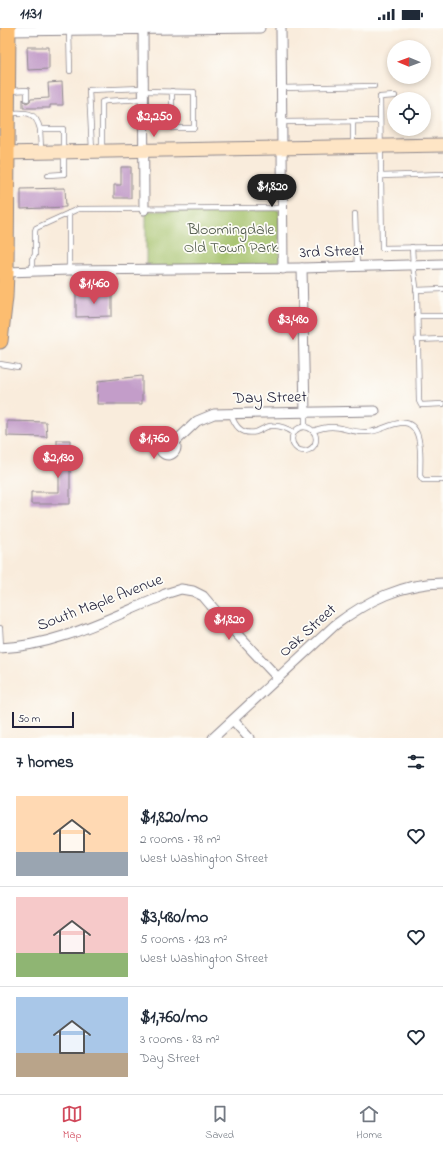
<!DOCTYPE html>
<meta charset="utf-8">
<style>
:root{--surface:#fff;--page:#f6f6f7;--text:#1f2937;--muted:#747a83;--line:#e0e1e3;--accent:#d1495b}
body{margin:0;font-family:"Indie Flower",sans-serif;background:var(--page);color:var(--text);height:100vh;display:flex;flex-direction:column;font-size:15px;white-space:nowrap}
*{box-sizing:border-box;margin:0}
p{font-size:13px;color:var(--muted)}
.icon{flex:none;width:22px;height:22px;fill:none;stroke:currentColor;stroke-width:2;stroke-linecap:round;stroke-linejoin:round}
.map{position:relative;height:710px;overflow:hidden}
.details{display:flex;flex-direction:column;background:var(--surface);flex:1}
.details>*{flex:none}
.needle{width:26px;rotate:271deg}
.fabs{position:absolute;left:387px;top:12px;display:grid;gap:8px}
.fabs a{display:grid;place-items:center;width:44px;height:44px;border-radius:50%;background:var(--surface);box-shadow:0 2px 6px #0003;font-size:20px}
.scale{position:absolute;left:12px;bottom:10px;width:62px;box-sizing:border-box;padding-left:4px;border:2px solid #22223b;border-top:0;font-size:11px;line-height:14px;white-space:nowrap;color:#22223b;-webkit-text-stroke:3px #fdfcf7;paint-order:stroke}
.price{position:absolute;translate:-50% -34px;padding:0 9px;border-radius:14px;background:var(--accent);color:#fff;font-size:13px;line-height:26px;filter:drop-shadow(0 1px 2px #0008)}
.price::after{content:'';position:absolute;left:50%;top:24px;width:12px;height:9px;margin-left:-6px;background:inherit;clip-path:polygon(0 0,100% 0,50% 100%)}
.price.active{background:#222;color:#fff}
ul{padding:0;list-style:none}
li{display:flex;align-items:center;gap:12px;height:100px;padding:0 16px}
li+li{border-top:1px solid var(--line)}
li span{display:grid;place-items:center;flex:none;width:112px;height:80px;border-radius:0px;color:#555}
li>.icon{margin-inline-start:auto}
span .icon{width:48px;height:48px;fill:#fffc;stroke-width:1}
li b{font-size:17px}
h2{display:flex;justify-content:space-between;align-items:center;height:48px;padding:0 16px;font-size:17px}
.status{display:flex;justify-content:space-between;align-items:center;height:28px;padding:0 20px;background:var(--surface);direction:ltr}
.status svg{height:11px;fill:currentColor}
.dock{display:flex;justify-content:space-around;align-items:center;height:56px;border-top:1px solid var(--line);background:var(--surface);font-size:11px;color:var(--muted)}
.dock a{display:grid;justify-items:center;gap:2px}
.dock .active{color:var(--accent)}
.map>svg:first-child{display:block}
.green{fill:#a3c067;stroke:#627151}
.building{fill:#c39dc9}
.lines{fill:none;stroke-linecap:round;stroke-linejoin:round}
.service-casing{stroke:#8e878c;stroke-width:6}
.minor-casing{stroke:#8e878c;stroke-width:11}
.secondary-casing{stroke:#8e878c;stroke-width:15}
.primary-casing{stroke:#8e878c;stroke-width:17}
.service{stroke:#fff;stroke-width:4.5}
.minor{stroke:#fff;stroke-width:9}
.secondary{stroke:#fee5c5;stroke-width:13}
.primary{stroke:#fcbd6f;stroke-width:15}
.labels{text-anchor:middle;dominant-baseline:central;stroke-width:3.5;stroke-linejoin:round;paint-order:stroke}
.park-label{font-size:16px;fill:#4f594a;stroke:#fdfcf7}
.street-label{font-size:16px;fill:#22223b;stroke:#fdfcf7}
</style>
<div class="status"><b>11:31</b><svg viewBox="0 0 49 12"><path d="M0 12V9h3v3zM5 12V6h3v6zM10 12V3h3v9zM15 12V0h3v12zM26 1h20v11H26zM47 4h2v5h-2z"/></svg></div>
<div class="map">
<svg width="443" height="710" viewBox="0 0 443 710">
<rect width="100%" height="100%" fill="#fdfcf7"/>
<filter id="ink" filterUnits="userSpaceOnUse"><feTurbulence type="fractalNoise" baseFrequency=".025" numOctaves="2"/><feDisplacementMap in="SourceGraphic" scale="8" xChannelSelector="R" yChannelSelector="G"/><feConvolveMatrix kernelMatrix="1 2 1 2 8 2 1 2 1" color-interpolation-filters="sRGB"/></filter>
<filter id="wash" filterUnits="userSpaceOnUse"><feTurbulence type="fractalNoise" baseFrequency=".012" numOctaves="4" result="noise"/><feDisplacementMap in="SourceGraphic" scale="16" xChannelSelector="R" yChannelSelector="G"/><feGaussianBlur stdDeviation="0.9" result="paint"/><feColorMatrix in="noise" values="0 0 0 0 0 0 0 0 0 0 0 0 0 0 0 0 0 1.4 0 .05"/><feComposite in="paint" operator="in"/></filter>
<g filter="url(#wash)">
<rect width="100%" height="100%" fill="#f9ecdc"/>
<!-- green -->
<polygon class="green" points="279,182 280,238 146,240 146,183"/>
<g id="blocks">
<!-- building -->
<g class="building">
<polygon points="27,19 49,19 49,41 28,42"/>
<polygon points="62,54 63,77 50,77 50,80 23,80 23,71 25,74 27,75 30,73 31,71 49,70 48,55"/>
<polygon points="121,139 131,139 131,170 114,170 114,157 121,157"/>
<polygon points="65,160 66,179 21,181 21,161"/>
<polygon points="76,265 112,265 112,288 76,289"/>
<polygon points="142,348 142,376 97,376 98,353"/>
<polygon points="7,393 46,394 47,409 7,408"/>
<polygon points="57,412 70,412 70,476 31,476 31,464 59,464 59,436 57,436"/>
</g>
</g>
</g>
<g filter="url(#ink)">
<use href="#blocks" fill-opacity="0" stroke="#8e878c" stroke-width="1"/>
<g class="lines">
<!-- service casing -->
<g class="service-casing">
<g id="service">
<polyline points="69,2 70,43"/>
<polyline points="281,60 374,58"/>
<polyline points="9,63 27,62 27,71"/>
<polyline points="143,63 194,64 194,100 172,100 172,63"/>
<path d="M9 85C26 85 35 82 40 101"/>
<polyline points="353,93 353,118"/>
<polyline points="281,94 377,93"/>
<polyline points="102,121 102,74 106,73 143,71"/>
<polyline points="41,122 40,101 63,101 63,123"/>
<polyline points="92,122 89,62 143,60"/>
<polyline points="443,146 381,148 382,220 443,219"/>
<polyline points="48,147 64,146 64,125"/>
<polyline points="381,148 380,69 395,68"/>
<polyline points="69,185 69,242"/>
<polyline points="355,186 357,239"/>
<polyline points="412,219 413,237 417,266 419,373 421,377 443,376"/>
<polyline points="32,244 32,231 35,227 35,203 36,200 78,181 282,180"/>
<polyline points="416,262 443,261"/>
<polyline points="417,288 443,288"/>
<polyline points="417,312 443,311"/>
<polyline points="0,336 18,339"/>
<polyline points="305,385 305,399"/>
<path d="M231 386C235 398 241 407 256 404 261 402 265 399 270 398 279 397 287 400 294 405"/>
<circle cx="304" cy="411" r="12"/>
<path d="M313 403C339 393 344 405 367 404 379 404 389 396 400 395 425 392 420 433 420 448L423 452H443"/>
<polyline points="0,600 1,620"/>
</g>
</g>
<!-- minor casing -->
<g class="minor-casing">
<g id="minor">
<polyline points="281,0 283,241"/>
<polyline points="143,1 144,182"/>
<polyline points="8,3 260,0"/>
<polyline points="302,240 305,385"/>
<polyline points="6,244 69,242 302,240 443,236"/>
<circle cx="168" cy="419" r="8"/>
<polyline points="175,414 197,393 214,386 375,383"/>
<path d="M0 620C56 618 107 591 158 570L165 566 181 561 193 563 203 568 220 588 278 650"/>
<polyline points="233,692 249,710"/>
<path d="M213 710 335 597C367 573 402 555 443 555"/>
</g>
</g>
<!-- secondary casing -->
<g class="secondary-casing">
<polyline id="secondary" points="0,125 443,117"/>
</g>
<!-- primary casing -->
<g class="primary-casing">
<polyline id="primary" points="0,313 5,269 6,244 8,0"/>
</g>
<!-- service -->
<use href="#service" class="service"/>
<!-- minor -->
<use href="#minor" class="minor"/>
<!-- secondary -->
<use href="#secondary" class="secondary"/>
<!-- primary -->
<use href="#primary" class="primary"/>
</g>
</g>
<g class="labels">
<!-- park labels -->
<g class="park-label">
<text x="231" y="202">Bloomingdale<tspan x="231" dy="18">Old Town Park</tspan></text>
</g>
<!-- street labels -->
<g class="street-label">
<text transform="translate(332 224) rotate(-2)">3rd Street</text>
<text transform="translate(270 370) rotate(-1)">Day Street</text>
<text transform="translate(100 575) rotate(-21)">South Maple Avenue</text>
<text transform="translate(308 603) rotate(-42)">Oak Street</text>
</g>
</g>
</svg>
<div class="fabs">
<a><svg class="needle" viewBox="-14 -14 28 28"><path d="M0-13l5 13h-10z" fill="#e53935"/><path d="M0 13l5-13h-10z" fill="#747a83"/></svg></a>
<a><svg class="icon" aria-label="locate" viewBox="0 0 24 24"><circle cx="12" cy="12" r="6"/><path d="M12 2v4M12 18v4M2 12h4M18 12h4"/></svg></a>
</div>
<div class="scale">50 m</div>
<b class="price" style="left:154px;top:110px">$2,250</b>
<b class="price active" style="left:272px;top:180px">$1,820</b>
<b class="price" style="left:94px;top:277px">$1,460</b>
<b class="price" style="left:293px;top:313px">$3,480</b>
<b class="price" style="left:154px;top:432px">$1,760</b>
<b class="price" style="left:58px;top:451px">$2,130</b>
<b class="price" style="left:229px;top:613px">$1,820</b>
</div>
<section class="details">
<h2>7 homes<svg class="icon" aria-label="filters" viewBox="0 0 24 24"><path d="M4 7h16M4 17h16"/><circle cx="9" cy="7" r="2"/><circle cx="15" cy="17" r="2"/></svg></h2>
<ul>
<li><span style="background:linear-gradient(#ffd9b3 70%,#9aa5b1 0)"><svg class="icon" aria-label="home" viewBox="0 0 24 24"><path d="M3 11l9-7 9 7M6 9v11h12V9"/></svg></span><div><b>$1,820/mo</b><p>2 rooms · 78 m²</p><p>West Washington Street</p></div><svg class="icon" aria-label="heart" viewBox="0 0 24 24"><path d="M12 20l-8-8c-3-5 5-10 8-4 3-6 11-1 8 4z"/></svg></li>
<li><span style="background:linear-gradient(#f6c9c9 70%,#8fb573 0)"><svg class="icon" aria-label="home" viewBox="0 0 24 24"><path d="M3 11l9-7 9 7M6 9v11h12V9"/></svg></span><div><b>$3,480/mo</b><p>5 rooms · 123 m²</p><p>West Washington Street</p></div><svg class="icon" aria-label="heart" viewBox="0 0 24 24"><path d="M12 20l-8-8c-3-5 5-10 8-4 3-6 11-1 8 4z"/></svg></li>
<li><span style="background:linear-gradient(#a9c7e8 70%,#b9a48a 0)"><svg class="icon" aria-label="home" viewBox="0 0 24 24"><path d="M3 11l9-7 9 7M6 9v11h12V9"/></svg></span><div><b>$1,760/mo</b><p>3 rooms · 83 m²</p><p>Day Street</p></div><svg class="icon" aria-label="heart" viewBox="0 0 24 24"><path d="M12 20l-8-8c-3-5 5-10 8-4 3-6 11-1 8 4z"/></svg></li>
</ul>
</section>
<nav class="dock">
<a class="active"><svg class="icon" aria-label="map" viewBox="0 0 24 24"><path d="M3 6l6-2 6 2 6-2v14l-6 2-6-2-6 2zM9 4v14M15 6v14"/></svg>Map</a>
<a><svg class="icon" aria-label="saved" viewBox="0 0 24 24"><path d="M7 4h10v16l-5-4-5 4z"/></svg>Saved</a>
<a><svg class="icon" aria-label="home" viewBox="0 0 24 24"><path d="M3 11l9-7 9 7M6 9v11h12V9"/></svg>Home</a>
</nav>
